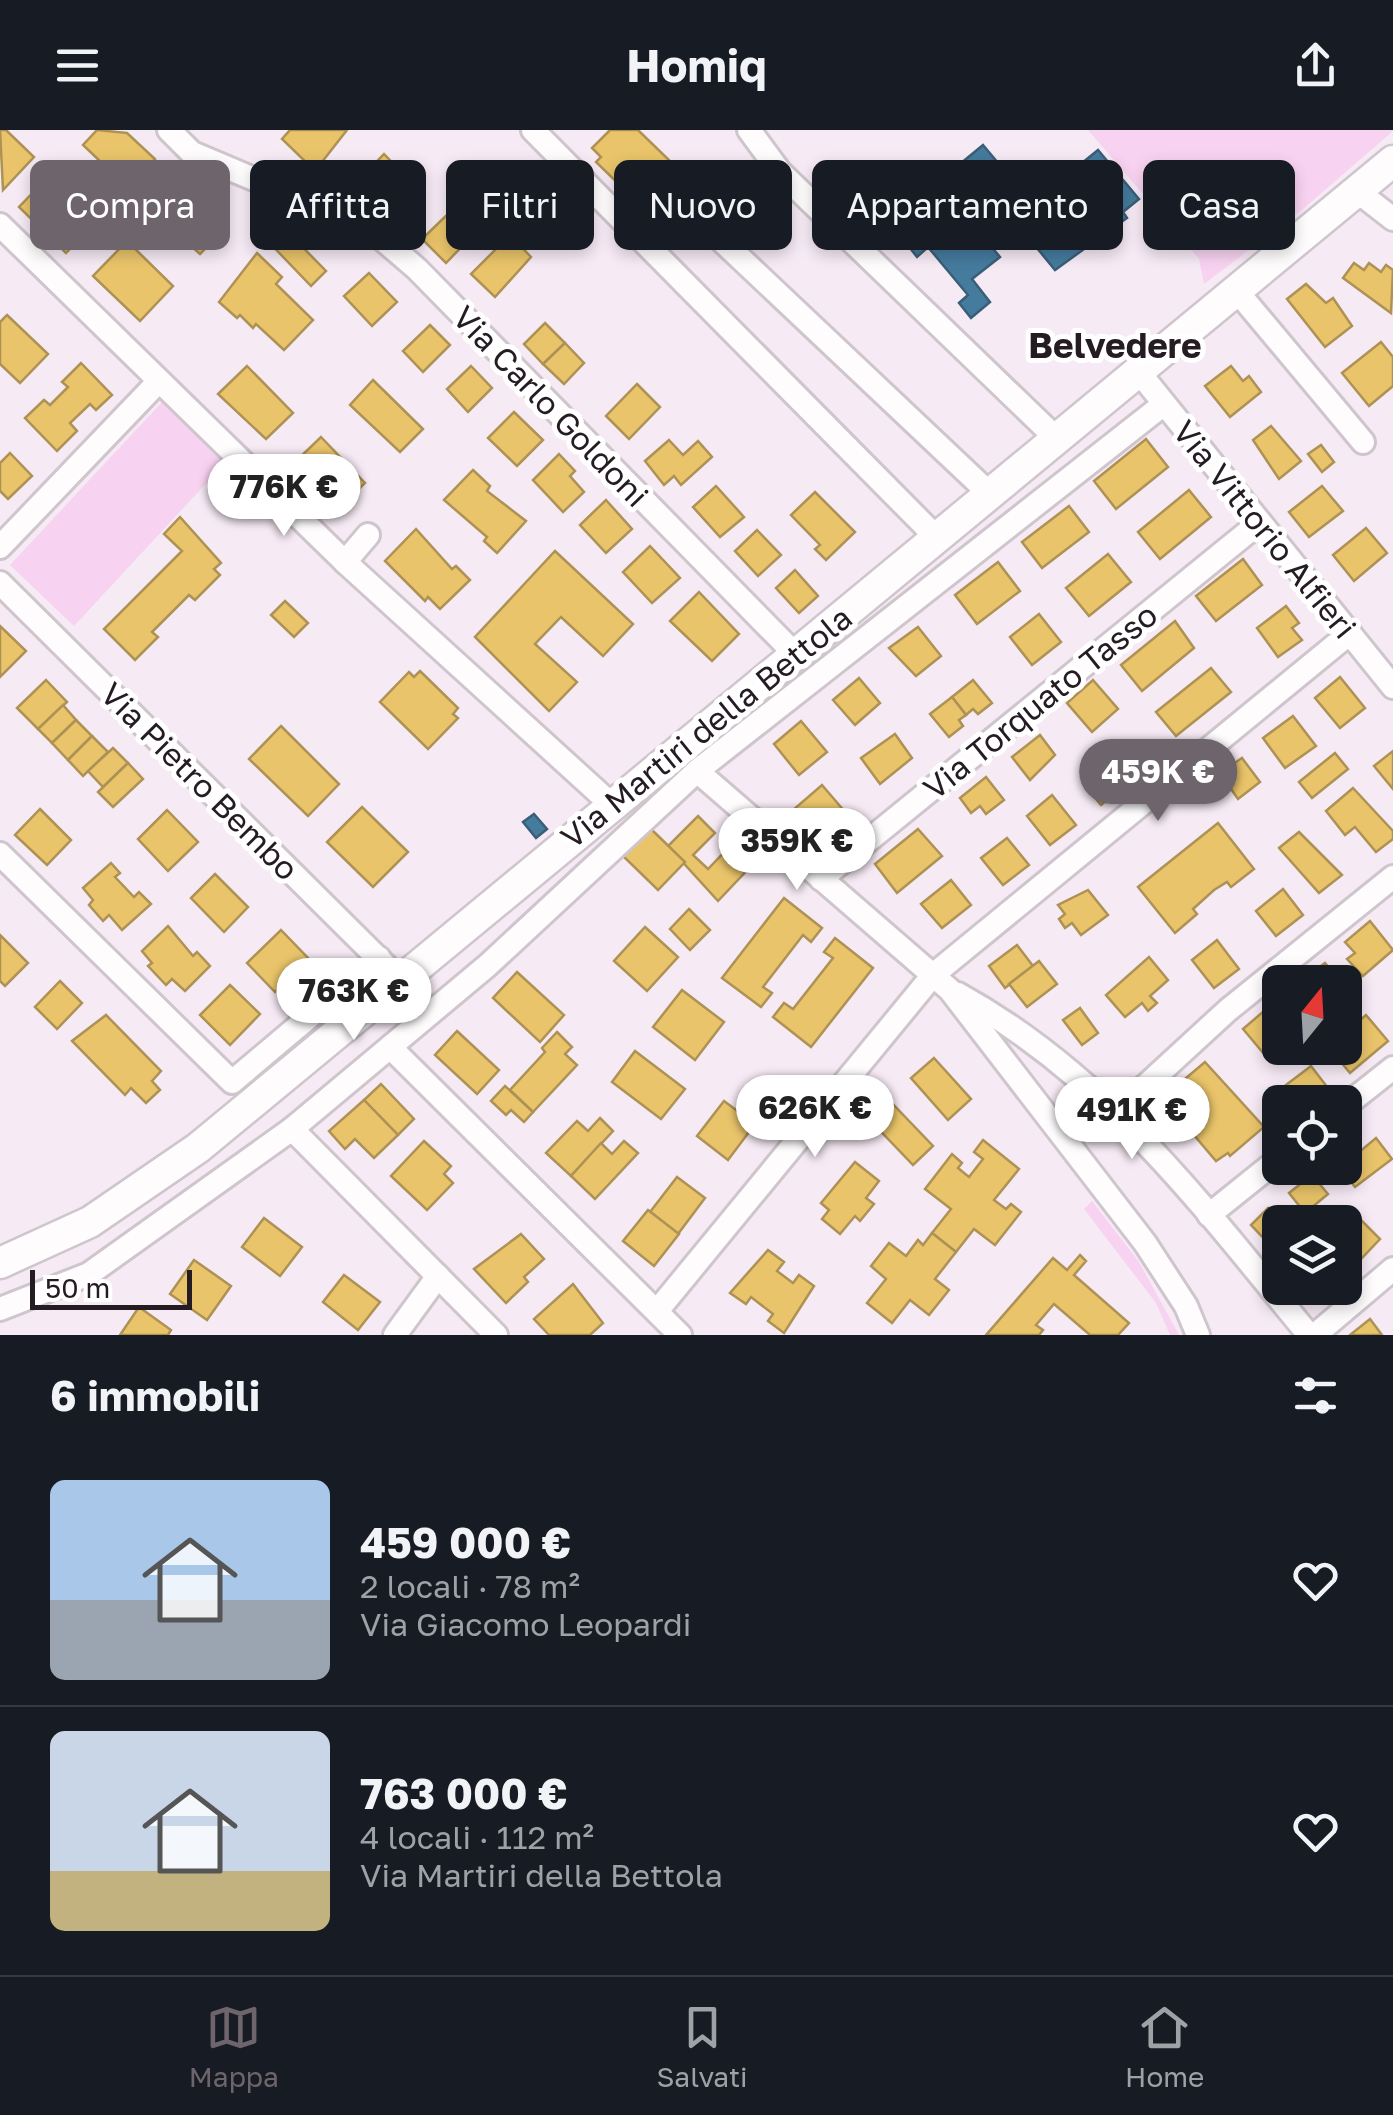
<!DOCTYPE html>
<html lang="it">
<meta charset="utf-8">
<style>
:root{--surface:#171b24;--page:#20242c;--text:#f1f3f6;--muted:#9ea1a6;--line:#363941;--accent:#6e646c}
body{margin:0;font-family:"Golos Text",sans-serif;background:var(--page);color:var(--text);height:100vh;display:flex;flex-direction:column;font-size:38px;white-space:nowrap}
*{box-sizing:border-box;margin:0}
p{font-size:32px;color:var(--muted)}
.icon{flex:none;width:55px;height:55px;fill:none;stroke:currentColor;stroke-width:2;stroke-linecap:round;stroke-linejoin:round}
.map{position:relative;height:1205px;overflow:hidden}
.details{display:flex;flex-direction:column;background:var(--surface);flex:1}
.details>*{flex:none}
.hud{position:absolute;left:30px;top:30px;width:1335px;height:90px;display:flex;gap:20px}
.needle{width:65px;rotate:18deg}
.fabs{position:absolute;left:1262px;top:835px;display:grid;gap:20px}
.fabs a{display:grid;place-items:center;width:100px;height:100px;border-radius:15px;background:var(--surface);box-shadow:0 5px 15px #0003;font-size:50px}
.scale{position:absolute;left:30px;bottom:25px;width:162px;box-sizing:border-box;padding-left:10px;border:5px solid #251c23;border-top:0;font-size:28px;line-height:35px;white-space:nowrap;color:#251c23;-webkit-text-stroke:8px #fff;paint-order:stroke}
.price{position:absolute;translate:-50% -85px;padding:0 22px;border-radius:35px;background:#fff;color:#222;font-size:32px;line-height:65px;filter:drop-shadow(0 2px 5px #0008)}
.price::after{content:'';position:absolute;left:50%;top:60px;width:30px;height:22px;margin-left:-15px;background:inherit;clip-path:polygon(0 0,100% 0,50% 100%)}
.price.selected{background:var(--accent);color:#fff}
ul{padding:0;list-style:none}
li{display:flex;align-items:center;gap:30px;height:250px;padding:0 50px}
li+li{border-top:2px solid var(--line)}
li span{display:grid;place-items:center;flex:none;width:280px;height:200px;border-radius:15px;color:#555}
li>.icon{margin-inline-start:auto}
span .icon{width:120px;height:120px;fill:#fffc;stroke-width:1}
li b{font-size:42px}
h2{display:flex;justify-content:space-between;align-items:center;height:120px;padding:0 50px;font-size:42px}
.chip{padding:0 35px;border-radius:15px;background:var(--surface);box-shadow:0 5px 15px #0003;font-size:35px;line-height:90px}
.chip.selected{background:var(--accent);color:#fff}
header{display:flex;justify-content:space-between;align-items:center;height:130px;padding:0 50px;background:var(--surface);font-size:45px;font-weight:700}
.tabs{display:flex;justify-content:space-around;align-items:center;height:140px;border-top:2px solid var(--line);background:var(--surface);font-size:28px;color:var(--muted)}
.tabs a{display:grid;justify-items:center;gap:5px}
.tabs .selected{color:var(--accent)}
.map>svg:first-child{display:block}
.green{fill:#f8d3f1}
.homes{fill:#e9c46a;stroke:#ae9255;stroke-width:2.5}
.public{fill:#457b9d;stroke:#3b5e78;stroke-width:2.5}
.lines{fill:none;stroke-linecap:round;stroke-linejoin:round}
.minor-casing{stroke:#cfc5cd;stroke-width:28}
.major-casing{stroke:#cfc5cd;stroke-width:35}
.minor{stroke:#fefcfd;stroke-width:22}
.major{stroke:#fefcfd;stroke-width:30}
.labels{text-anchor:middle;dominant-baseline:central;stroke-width:10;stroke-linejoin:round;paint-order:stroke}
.street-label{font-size:32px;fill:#251c23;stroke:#fff}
.neighbourhood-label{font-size:35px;font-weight:bold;fill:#251c23;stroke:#fff}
</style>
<header><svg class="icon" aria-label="menu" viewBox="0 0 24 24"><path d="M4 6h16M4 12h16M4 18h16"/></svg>Homiq<svg class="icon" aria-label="share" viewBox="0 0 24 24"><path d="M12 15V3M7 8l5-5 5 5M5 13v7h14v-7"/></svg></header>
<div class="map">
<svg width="1393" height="1205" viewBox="0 0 1393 1205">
<rect width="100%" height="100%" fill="#f6eaf4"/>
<!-- green -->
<g class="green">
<polygon points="1088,0 1393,0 1393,1 1303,79 1204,154 1199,129"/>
<polygon points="164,270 227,331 74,496 10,435"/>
<polygon points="1092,1071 1139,1132 1179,1205 1170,1205 1156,1173 1084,1079"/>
</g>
<!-- homes -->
<g class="homes">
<polygon points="0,0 6,0 34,27 3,60"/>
<polygon points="97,0 127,3 155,29 128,58 83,15"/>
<polygon points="290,0 347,0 315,41 282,9"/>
<polygon points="610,0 638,0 671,32 634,69 596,32 601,27 592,18"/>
<polygon points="384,24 410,51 383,77 358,51"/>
<polygon points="52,43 99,89 66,123 19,77"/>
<polygon points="179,47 228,95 200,124 149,78"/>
<polygon points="452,80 475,103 446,133 422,109"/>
<polygon points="278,92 326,141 311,156 263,106"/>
<polygon points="510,105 531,127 495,167 471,144"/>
<polygon points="127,111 173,156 140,191 93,146"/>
<polygon points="257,123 282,147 276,154 313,190 284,220 256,194 253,198 240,185 237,188 219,172"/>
<polygon points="1354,133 1364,140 1369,133 1381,142 1386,135 1393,140 1391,183 1343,148"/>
<polygon points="369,143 397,172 372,196 344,166"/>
<polygon points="1306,154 1326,173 1333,168 1352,196 1325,217 1287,169"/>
<polygon points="7,185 48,224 20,253 0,234 0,192"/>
<polygon points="545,193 565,213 543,234 524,214"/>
<polygon points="430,195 450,215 423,242 403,221"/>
<polygon points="1381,212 1393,227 1393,256 1369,276 1342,243"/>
<polygon points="565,213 584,233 564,254 543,234"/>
<polygon points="81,233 112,265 96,280 90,274 70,293 77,301 57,321 25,288 44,270 50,275 68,257 62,252"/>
<polygon points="247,236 293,283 266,309 218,264"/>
<polygon points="471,236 492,258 468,282 447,259"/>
<polygon points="1231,236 1243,251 1249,246 1261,262 1230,287 1205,256"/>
<polygon points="373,250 423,299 400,322 350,275"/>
<polygon points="637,254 660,277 629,309 606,286"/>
<polygon points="514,282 543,310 517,336 488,308"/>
<polygon points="1271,296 1301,331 1279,349 1253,310"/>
<polygon points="321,307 365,353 341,376 294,333"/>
<polygon points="1146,309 1168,337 1116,379 1094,351"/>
<polygon points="669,310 683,325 698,311 712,327 681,355 674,346 664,355 645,331"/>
<polygon points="1321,315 1334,332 1322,342 1308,324"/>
<polygon points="10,323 32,346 8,369 0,361 0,333"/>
<polygon points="559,324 575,341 570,346 584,362 563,382 533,350"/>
<polygon points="473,340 490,356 487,361 526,391 497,423 484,411 487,407 444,370"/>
<polygon points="716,356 744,387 720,407 693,377"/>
<polygon points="1322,356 1343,381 1309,407 1289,382"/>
<polygon points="1189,360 1211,387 1160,429 1138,402"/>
<polygon points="815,362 855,402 826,430 815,419 820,415 791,385"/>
<polygon points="606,370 632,399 606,423 580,395"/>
<polygon points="1069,376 1089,402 1042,438 1022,412"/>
<polygon points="180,387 221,433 214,439 220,445 195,470 189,465 152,502 158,507 135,530 104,499 182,421 164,404"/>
<polygon points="1366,398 1387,423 1354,451 1333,425"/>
<polygon points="416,399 452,439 456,436 470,450 440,479 428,467 425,471 385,431"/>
<polygon points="757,400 781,425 758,446 735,421"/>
<polygon points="650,416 680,448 652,473 623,442"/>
<polygon points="555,421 633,494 603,526 561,487 535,514 577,552 549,581 475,507"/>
<polygon points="1108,424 1131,452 1089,486 1066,458"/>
<polygon points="1243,429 1262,455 1216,491 1196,466"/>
<polygon points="998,432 1020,461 977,494 955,465"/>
<polygon points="795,440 818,466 799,483 776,458"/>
<polygon points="699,462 739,504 712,531 670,491"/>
<polygon points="285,471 308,493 294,507 271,485"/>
<polygon points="1286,476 1299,493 1292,498 1302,510 1278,527 1257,498"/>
<polygon points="1039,484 1061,512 1032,535 1010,507"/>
<polygon points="1175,491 1194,518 1142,561 1121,535"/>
<polygon points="0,496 26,521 0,547"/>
<polygon points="918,497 941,526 916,546 889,518"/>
<polygon points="1211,538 1231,562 1176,606 1156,582"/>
<polygon points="420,541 458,578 453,584 458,588 428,619 380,572 409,542 414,547"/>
<polygon points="1340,547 1365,578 1340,598 1315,568"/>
<polygon points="859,548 880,573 855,595 833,570"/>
<polygon points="46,550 67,572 38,599 17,578"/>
<polygon points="973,550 992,573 978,584 973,579 966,585 952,567"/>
<polygon points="1093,550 1118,579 1092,602 1067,573"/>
<polygon points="952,567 966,585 959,590 963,596 949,607 930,584"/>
<polygon points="63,575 76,590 52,613 38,599"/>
<polygon points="1293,586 1316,616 1285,638 1263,608"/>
<polygon points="76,590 92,606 68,630 52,613"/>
<polygon points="801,591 827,622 799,645 774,614"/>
<polygon points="281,596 339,654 308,686 249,629"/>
<polygon points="895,604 912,628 880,654 861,628"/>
<polygon points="1040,605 1055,625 1030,650 1012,627"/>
<polygon points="92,606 108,622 83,646 68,630"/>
<polygon points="1133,613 1150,635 1101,675 1083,653"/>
<polygon points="113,618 128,633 103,657 88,641"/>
<polygon points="1393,621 1393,659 1374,636"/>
<polygon points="1335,623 1348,639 1312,668 1299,652"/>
<polygon points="1242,628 1260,652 1238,669 1220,643"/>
<polygon points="128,633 143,649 113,677 98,662"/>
<polygon points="986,647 1004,670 986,684 980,676 971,683 960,668"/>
<polygon points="822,655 846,683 817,707 793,680"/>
<polygon points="1353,658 1393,701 1393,709 1376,722 1355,697 1345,705 1326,681"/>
<polygon points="1052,665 1076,695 1050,715 1027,686"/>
<polygon points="362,677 408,722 373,757 327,712"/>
<polygon points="40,679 71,710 47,735 15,705"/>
<polygon points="167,680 198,712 168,741 138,709"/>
<polygon points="698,686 715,703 693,725 708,739 731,715 752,735 718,771 668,716"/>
<polygon points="1218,693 1254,739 1231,757 1227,752 1214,760 1193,779 1197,784 1175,803 1138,757"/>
<polygon points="650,698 685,732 658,760 623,726"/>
<polygon points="918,699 942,726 897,763 875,734"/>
<polygon points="1299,702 1342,745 1319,763 1279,718"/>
<polygon points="1007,708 1029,735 1003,755 981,728"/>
<polygon points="111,733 120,743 115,747 134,767 139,762 151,774 122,800 109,785 103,791 89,775 93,770 83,758"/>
<polygon points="215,744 248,777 224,802 191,768"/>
<polygon points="951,750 971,775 942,798 921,774"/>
<polygon points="1283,759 1303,785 1276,806 1256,781"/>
<polygon points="1088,760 1108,785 1081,805 1072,793 1065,798 1059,789 1065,784 1058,775"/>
<polygon points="784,768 822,798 811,812 803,805 763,857 772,863 761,877 722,848"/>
<polygon points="689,779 710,800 690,820 670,799"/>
<polygon points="1370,791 1393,820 1363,846 1347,829 1355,823 1345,812"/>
<polygon points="168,796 193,826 197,822 210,836 185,861 172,849 166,855 148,836 152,833 142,821"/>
<polygon points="645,797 678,827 647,861 614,831"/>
<polygon points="281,800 309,829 275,862 247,833"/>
<polygon points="0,805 28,833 5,856 0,851"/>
<polygon points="835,808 873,838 811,917 773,887 784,873 793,879 833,828 824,822"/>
<polygon points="1217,810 1239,839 1214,858 1192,830"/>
<polygon points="1017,815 1033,836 1005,858 989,836"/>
<polygon points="1149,827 1168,850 1150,866 1157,873 1148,881 1142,873 1125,887 1106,865"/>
<polygon points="1039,831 1057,854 1027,877 1009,854"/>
<polygon points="1325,833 1341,852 1300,852"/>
<polygon points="517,842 564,885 540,912 493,868"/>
<polygon points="60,851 82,873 57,899 35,877"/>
<polygon points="230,855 260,884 230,915 200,885"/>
<polygon points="682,860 724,892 695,930 653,897"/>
<polygon points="1271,875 1280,885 1280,910 1264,924 1243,899"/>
<polygon points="1080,878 1098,903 1082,915 1063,890"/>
<polygon points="106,885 161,941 152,951 160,960 146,973 131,958 125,965 72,911"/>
<polygon points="1366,885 1388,911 1350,943 1329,918 1345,918 1345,903"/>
<polygon points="457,901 499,940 477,964 435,925"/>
<polygon points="557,902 572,917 565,924 577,935 533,982 510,960 545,922 542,918"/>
<polygon points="635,921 685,959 661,989 612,952"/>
<polygon points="934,928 971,969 948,990 911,948"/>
<polygon points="1205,932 1264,997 1230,1026 1228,1023 1216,1031 1171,978 1173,973 1166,965"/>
<polygon points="1311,936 1328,958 1310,972 1300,972 1286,955"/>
<polygon points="381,954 414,989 398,1005 364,970"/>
<polygon points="505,956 533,982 524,992 511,980 506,985 491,971"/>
<polygon points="888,969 933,1016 913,1035 868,988"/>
<polygon points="364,970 398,1005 374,1028 355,1009 345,1019 329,1001"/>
<polygon points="724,971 755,994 728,1030 697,1006"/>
<polygon points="600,988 613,1001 571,1046 546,1023 577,991 588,1001"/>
<polygon points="1376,1008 1392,1029 1355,1057 1340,1038"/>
<polygon points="983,1010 1019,1039 994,1070 1006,1079 1011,1074 1021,1082 995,1115 974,1099 956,1122 932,1103 951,1079 925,1059 952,1024 962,1033 958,1038 969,1047 983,1029 974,1022"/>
<polygon points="424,1011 451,1036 444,1044 453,1053 427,1080 391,1046"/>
<polygon points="624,1011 638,1023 595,1069 571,1046 601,1013 612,1024"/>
<polygon points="855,1032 879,1051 866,1068 874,1074 860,1091 855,1086 840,1104 822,1089 829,1080 821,1073"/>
<polygon points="1312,1045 1328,1064 1305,1083 1289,1063"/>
<polygon points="677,1047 705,1068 678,1104 650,1082"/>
<polygon points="1268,1078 1282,1092 1280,1110 1272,1117 1251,1095"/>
<polygon points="648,1080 679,1104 654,1136 623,1111"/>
<polygon points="264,1088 302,1117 280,1146 242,1117"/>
<polygon points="1361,1090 1380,1109 1362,1128 1345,1111"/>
<polygon points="932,1103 956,1122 935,1149 949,1160 929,1185 910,1170 892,1193 867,1173 886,1149 871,1136 889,1113 906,1126 918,1110 923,1115"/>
<polygon points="521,1104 544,1129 524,1147 528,1152 506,1173 474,1139"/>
<polygon points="768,1120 784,1132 777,1141 793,1153 799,1145 814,1156 784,1203 768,1191 773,1184 751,1167 746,1174 730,1163"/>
<polygon points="1080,1125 1086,1131 1074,1145 1129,1193 1118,1205 1090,1205 1054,1174 1036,1195 1043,1200 1039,1205 986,1205 1053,1128 1067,1140"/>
<polygon points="194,1130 231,1156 207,1190 170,1164"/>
<polygon points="344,1145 380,1172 358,1200 323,1172"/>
<polygon points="573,1154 603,1193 590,1205 549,1205 534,1189"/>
<polygon points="139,1177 171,1200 168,1205 120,1205"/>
<polygon points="1370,1189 1382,1205 1350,1205"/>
</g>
<!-- public -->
<g class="public">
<polygon points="983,15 1004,40 994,48 1046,110 1094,70 1071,42 1098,20 1139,69 1123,82 1127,88 1055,140 991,62 964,84 1000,127 972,149 990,172 971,188 959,173 968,165 928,117 917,127 903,109 920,95 912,85 937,64 942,71 962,54 956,47 965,40 960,34"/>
<polygon points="534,684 547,699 536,708 523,692"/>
</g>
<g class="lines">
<!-- minor casing -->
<g class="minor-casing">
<g id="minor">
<polyline points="169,0 192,23 273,57"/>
<polyline points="533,0 937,408"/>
<polyline points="749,0 780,42 1057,309"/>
<polyline points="667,59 990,364"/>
<polyline points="1357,61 1393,89"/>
<polyline points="283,62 374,102 417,139 795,524"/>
<polyline points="0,95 345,432 612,675"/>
<polyline points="1236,160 1363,312"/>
<polyline points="1138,241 1393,557"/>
<polyline points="0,417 159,251"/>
<polyline points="345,432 368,405"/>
<polyline points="0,453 400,850"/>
<polyline points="697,641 950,860 1145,1113 1186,1176 1198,1205"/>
<polyline points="0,724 232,952 379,828"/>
<polyline points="821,749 1259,393"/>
<path d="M958 864C1108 947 1202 1076 1309 1205"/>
<polyline points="390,917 680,1205"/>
<polyline points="1345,976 1393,938"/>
<polyline points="1116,983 1228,880 1393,747"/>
<polyline points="292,999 496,1205"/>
<polyline points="1209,1085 1280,1028"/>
<polyline points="0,1179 89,1144 292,999 488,835 697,641 1164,274"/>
<polyline points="657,1181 933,845 1350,503"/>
<polyline points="395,1205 438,1146"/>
<polyline points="1315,1205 1393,1139"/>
</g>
</g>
<!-- major casing -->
<g class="major-casing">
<polyline id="major" points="0,1133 90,1092 198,1018 1393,31"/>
</g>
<!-- minor -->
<use href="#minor" class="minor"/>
<!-- major -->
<use href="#major" class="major"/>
</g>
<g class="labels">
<!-- street labels -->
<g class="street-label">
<text transform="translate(551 276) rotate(46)">Via Carlo Goldoni</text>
<text transform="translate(1265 399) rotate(51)">Via Vittorio Alfieri</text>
<text transform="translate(1040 571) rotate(-39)">Via Torquato Tasso</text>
<text transform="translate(706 597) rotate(-39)">Via Martiri della Bettola</text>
<text transform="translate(200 651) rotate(45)">Via Pietro Bembo</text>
</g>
<!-- neighbourhood labels -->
<g class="neighbourhood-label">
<text x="1115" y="215">Belvedere</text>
</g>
</g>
</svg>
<div class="fabs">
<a><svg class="needle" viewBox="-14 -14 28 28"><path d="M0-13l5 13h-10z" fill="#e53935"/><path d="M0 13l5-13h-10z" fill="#9ea1a6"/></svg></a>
<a><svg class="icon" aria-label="locate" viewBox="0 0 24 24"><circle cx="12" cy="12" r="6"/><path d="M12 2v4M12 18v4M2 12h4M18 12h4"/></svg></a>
<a><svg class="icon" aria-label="layers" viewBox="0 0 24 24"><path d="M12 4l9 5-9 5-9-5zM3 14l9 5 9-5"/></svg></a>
</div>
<div class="scale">50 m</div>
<b class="price" style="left:284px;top:409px">776K €</b>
<b class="price selected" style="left:1158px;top:694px">459K €</b>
<b class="price" style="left:797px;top:763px">359K €</b>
<b class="price" style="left:354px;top:913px">763K €</b>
<b class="price" style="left:815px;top:1030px">626K €</b>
<b class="price" style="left:1132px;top:1032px">491K €</b>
<div class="hud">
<a class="chip selected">Compra</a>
<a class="chip">Affitta</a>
<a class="chip">Filtri</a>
<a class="chip">Nuovo</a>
<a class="chip">Appartamento</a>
<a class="chip">Casa</a>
</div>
</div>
<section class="details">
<h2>6 immobili<svg class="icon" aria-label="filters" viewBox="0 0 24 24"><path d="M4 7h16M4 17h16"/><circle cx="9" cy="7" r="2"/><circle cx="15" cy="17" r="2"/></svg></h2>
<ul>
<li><span style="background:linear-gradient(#a9c7e8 60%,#9aa5b1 0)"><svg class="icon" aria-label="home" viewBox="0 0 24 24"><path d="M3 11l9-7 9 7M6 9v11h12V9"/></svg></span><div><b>459 000 €</b><p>2 locali · 78 m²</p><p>Via Giacomo Leopardi</p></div><svg class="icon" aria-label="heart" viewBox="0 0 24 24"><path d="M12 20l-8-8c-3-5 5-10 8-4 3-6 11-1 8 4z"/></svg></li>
<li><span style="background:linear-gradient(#c9d6e8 70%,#c2b280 0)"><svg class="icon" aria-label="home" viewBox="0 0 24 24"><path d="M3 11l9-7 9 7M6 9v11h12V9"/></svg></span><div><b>763 000 €</b><p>4 locali · 112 m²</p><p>Via Martiri della Bettola</p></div><svg class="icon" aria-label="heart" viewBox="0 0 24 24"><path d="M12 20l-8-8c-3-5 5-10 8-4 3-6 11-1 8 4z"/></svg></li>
</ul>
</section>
<nav class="tabs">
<a class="selected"><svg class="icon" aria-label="map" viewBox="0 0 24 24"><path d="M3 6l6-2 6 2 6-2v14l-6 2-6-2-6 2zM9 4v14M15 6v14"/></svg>Mappa</a>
<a><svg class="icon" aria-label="saved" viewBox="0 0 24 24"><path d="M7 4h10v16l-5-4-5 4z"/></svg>Salvati</a>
<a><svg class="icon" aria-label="home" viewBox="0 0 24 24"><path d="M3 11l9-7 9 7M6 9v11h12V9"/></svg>Home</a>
</nav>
